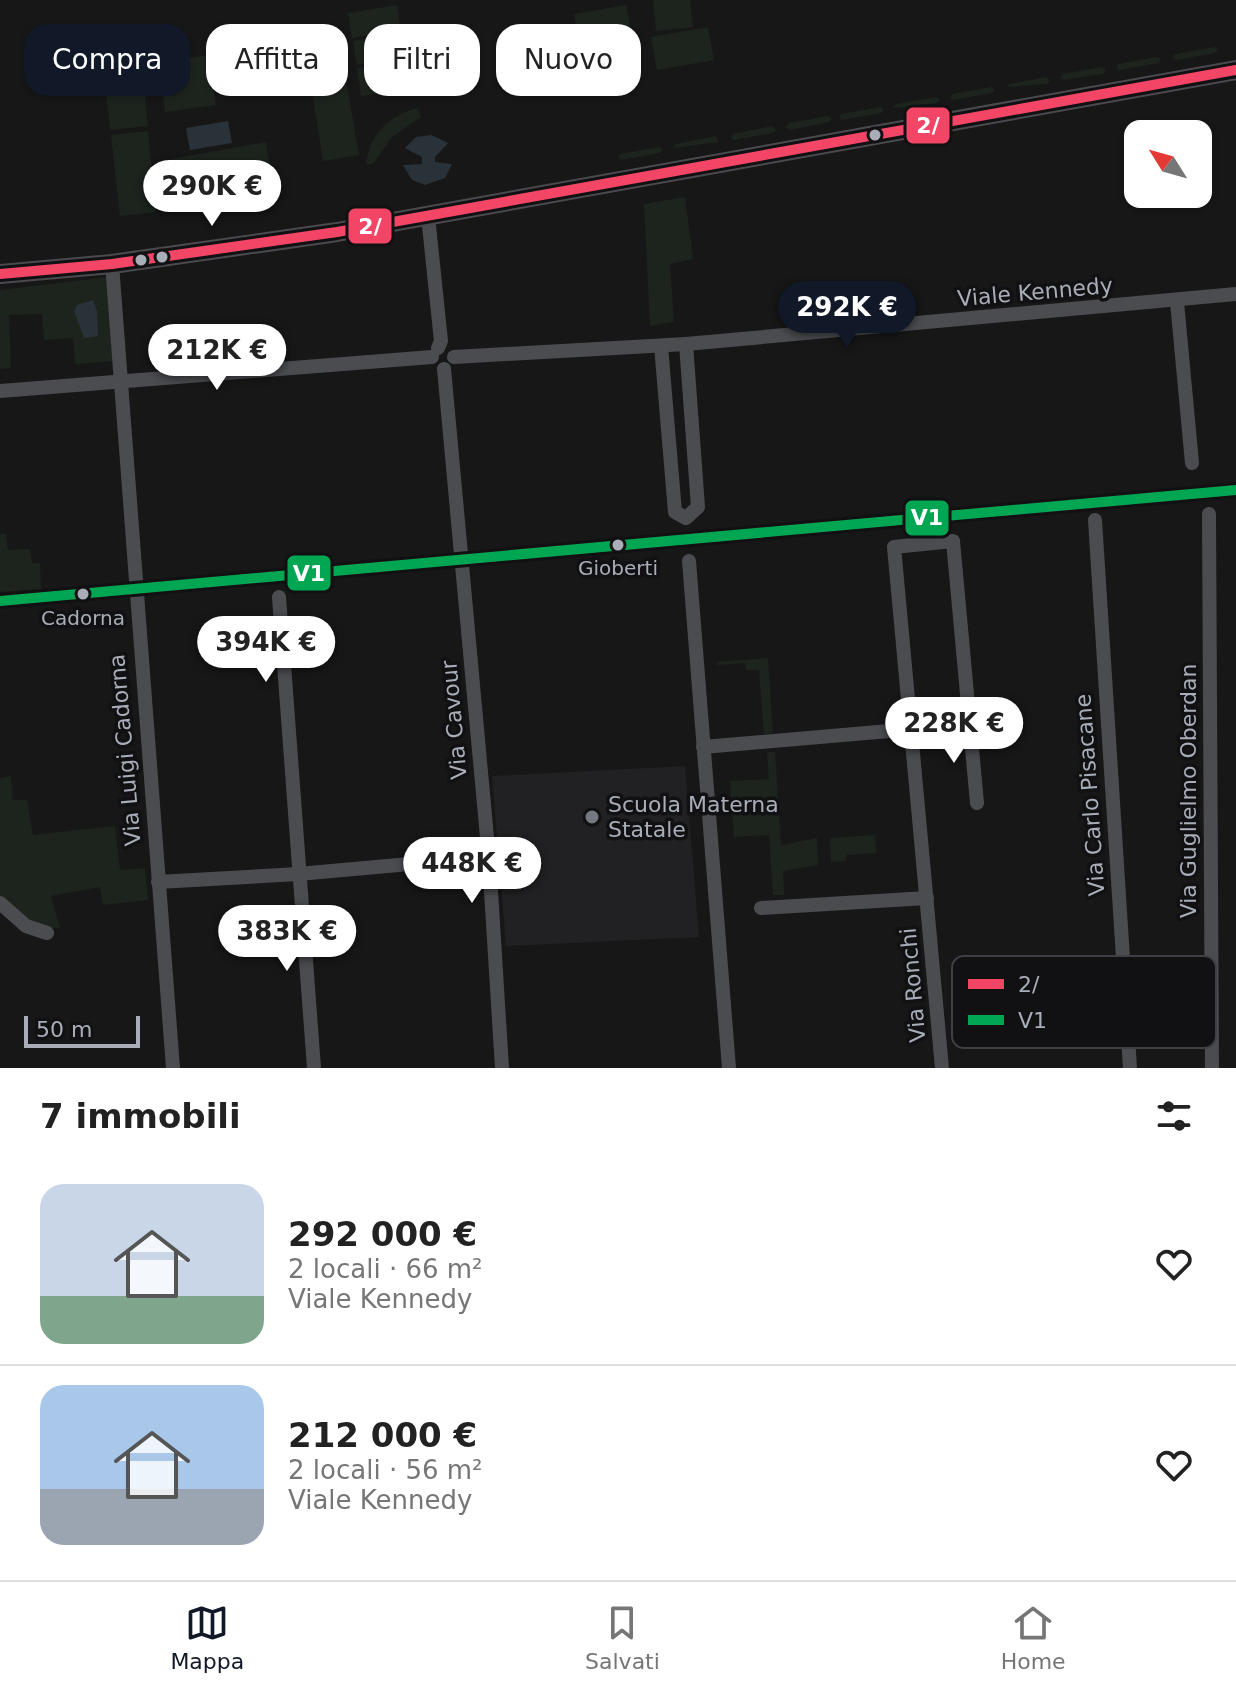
<!DOCTYPE html>
<html lang="it">
<meta charset="utf-8">
<style>
:root{--surface:#fff;--page:#f2f2f2;--text:#222;--muted:#767676;--line:#e0e0e0;--accent:#111827}
body{margin:0;font-family:"DejaVu Sans",sans-serif;background:var(--page);color:var(--text);height:100vh;display:flex;flex-direction:column;font-size:30px;white-space:nowrap}
*{box-sizing:border-box;margin:0}
p{font-size:26px;color:var(--muted)}
.icon{flex:none;width:44px;height:44px;fill:none;stroke:currentColor;stroke-width:2;stroke-linecap:round;stroke-linejoin:round}
.map{position:relative;height:1068px;overflow:hidden}
.sheet{display:flex;flex-direction:column;background:var(--surface);flex:1}
.sheet>*{flex:none}
.guide{position:absolute;left:24px;top:24px;width:800px;height:72px;display:flex;gap:16px}
.needle{width:52px;rotate:307deg}
.fabs{position:absolute;left:1124px;top:120px;display:grid;gap:16px}
.fabs a{display:grid;place-items:center;width:88px;height:88px;border-radius:16px;background:var(--surface);box-shadow:0 2px 6px #0004;font-size:40px}
.scale{position:absolute;left:24px;bottom:20px;width:116px;box-sizing:border-box;padding-left:8px;border:4px solid #a8adb8;border-top:0;font-size:22px;line-height:28px;white-space:nowrap;color:#a8adb8;-webkit-text-stroke:6px #111113;paint-order:stroke}
.price{position:absolute;translate:-50% -68px;padding:0 18px;border-radius:28px;background:#fff;color:#222;font-size:26px;line-height:52px;filter:drop-shadow(0 2px 4px #0008)}
.price::after{content:'';position:absolute;left:50%;top:48px;width:24px;height:18px;margin-left:-12px;background:inherit;clip-path:polygon(0 0,100% 0,50% 100%)}
.price.on{background:var(--accent);color:#fff}
ul{padding:0;list-style:none}
li{display:flex;align-items:center;gap:24px;height:200px;padding:0 40px}
li+li{border-top:2px solid var(--line)}
li span{display:grid;place-items:center;flex:none;width:224px;height:160px;border-radius:24px;color:#555}
li>.icon{margin-inline-start:auto}
span .icon{width:96px;height:96px;fill:#fffc;stroke-width:1}
li b{font-size:34px}
h2{display:flex;justify-content:space-between;align-items:center;height:96px;padding:0 40px;font-size:34px}
.tag{padding:0 28px;border-radius:24px;background:var(--surface);box-shadow:0 2px 6px #0004;font-size:28px;line-height:72px}
.tag.on{background:var(--accent);color:#fff}
.menu{display:flex;justify-content:space-around;align-items:center;height:112px;border-top:2px solid var(--line);background:var(--surface);font-size:22px;color:var(--muted)}
.menu a{display:grid;justify-items:center;gap:4px}
.menu .on{color:var(--accent)}
.map>svg:first-child{display:block}
.built{fill:#212123}
.green{fill:#1d241e}
.water{fill:#2a3239}
.lines{fill:none;stroke-linecap:round;stroke-linejoin:round}
.street{stroke:#4b4c50;stroke-width:14}
.secondary{stroke:#4a4a4e;stroke-width:20}
.bus-1-casing{stroke:#111113;stroke-width:16}
.bus-2-casing{stroke:#111113;stroke-width:16}
.bus-1{stroke:#f34667;stroke-width:10}
.bus-2{stroke:#00a651;stroke-width:10}
.bus-dot{fill:#a8adb8;stroke:#111113;stroke-width:3}
.poi-dot{fill:#757880;stroke:#111113;stroke-width:3}
.labels{text-anchor:middle;dominant-baseline:central;stroke-width:7;stroke-linejoin:round;paint-order:stroke}
.bus-label{font-size:20px;fill:#a8adb8;stroke:#111113}
.street-label{font-size:22px;fill:#a8adb8;stroke:#111113}
.poi-label{font-size:22px;fill:#a8adb8;stroke:#111113;text-anchor:start}
.key{fill:#111113;stroke:#3e4045;stroke-width:2}
.key-label{font-size:22px;fill:#a8adb8}
.line-badge{stroke:#111113;stroke-width:3}
.badge-label{font-size:22px;text-anchor:middle;font-weight:bold;fill:#fff}
</style>
<div class="map">
<svg width="1236" height="1068" viewBox="0 0 1236 1068">
<rect width="100%" height="100%" fill="#171717"/>
<!-- built -->
<polygon class="built" points="685,766 699,937 506,946 492,776"/>
<!-- green -->
<g class="green">
<polygon points="653,0 690,0 693,27 656,31"/>
<polygon points="397,5 401,30 352,38 348,13"/>
<polygon points="626,5 632,37 579,46 574,14"/>
<polygon points="708,27 714,60 657,70 651,37"/>
<polygon points="402,33 406,57 357,65 353,41"/>
<polygon points="1215,47 1218,49 1215,53 1176,60 1173,58 1175,54"/>
<polygon points="140,49 148,126 110,130 102,53"/>
<polygon points="209,55 216,105 165,112 159,62"/>
<polygon points="1158,57 1161,59 1159,63 1119,70 1116,68 1118,64"/>
<polygon points="406,60 411,88 361,96 357,68"/>
<polygon points="1102,67 1106,70 1103,74 1064,80 1060,78 1063,74"/>
<polygon points="1046,77 1050,81 1047,84 1007,87 1009,84"/>
<polygon points="347,85 359,155 323,161 312,91"/>
<polygon points="992,87 995,90 992,93 953,100 950,98 952,94"/>
<polygon points="936,97 940,100 937,103 894,108 896,104"/>
<polygon points="881,107 884,110 881,113 842,120 839,118 841,114"/>
<path d="M418 108 421 117 392 137 373 164H366C370 134 389 115 418 108Z"/>
<polygon points="828,116 832,119 829,122 790,130 786,127 789,123"/>
<polygon points="772,126 776,130 773,133 734,140 731,138 733,134"/>
<polygon points="148,131 156,212 120,216 111,135"/>
<polygon points="716,136 718,142 674,148 676,144"/>
<polygon points="266,142 274,191 180,208 171,159"/>
<polygon points="659,147 663,149 660,153 621,160 618,158 620,154"/>
<polygon points="685,197 693,259 670,264 674,322 650,326 644,204"/>
<polygon points="108,277 115,361 75,364 73,338 44,340 42,314 9,315 11,368 0,369 0,290"/>
<polygon points="0,534 6,534 8,550 30,549 32,563 40,563 41,589 0,592"/>
<polygon points="768,658 773,733 764,734 759,670 746,670 745,663 717,665 717,662"/>
<polygon points="767,752 775,752 781,845 817,838 818,865 783,871 784,895 773,895 769,835 734,837 730,781 769,779"/>
<path d="M11 776 13 800H27L33 835 115 826 120 870 145 868 148 900 103 905 100 887 51 896 60 928C36 931 18 913 0 900V778Z"/>
<polygon points="875,835 876,853 846,855 846,861 831,862 830,838"/>
</g>
<!-- water -->
<g class="water">
<polygon points="228,121 232,143 190,150 186,128"/>
<polygon points="431,135 448,143 435,157 435,162 452,164 445,178 425,185 412,180 403,165 422,164 422,157 405,148 416,137"/>
<polygon points="93,300 97,311 98,336 84,338 74,311 77,305"/>
</g>
<g class="lines">
<!-- street -->
<g class="street">
<polyline points="428,216 441,341 438,348"/>
<polyline points="112,264 173,1068"/>
<polyline points="1177,302 1192,463"/>
<polyline points="661,346 675,512 686,518 698,507 686,344"/>
<polyline points="454,357 686,344 1236,294"/>
<polyline points="444,369 489,859 502,1068"/>
<polyline points="0,391 432,357"/>
<polyline points="1209,514 1212,1068"/>
<polyline points="1095,520 1130,1068"/>
<polyline points="689,561 729,1068"/>
<polyline points="279,597 314,1068"/>
<polyline points="0,601 1236,490"/>
<polyline points="703,747 970,724"/>
<polyline points="158,882 298,874 488,857"/>
<polyline points="0,903 26,926 47,933"/>
<polyline points="761,908 927,898"/>
<polyline points="942,1068 894,547 953,541 977,803"/>
</g>
<!-- secondary -->
<polyline class="secondary" points="0,274 112,264 337,232 1236,70"/>
<!-- bus-1 casing -->
<g class="bus-1-casing">
<polyline id="bus-1" points="0,274 112,264 337,232 1236,70"/>
</g>
<!-- bus-2 casing -->
<g class="bus-2-casing">
<polyline id="bus-2" points="0,601 1236,490"/>
</g>
<!-- bus-1 -->
<use href="#bus-1" class="bus-1"/>
<!-- bus-2 -->
<use href="#bus-2" class="bus-2"/>
</g>
<!-- markers -->
<g class="bus-dot">
<circle cx="875" cy="135" r="7"/>
<circle cx="162" cy="257" r="7"/>
<circle cx="141" cy="260" r="7"/>
<circle cx="618" cy="545" r="7"/>
<circle cx="83" cy="594" r="7"/>
</g>
<circle class="poi-dot" cx="592" cy="817" r="8"/>
<g class="labels">
<!-- bus labels -->
<g class="bus-label">
<text x="618" y="568">Gioberti</text>
<text x="83" y="618">Cadorna</text>
</g>
<!-- street labels -->
<g class="street-label">
<text transform="translate(1035 292) rotate(-5)">Viale Kennedy</text>
<text transform="translate(454 720) rotate(-95)">Via Cavour</text>
<text transform="translate(125 750) rotate(-95)">Via Luigi Cadorna</text>
<text transform="translate(1188 791) rotate(-90)">Via Guglielmo Oberdan</text>
<text transform="translate(1090 795) rotate(-94)">Via Carlo Pisacane</text>
<text transform="translate(913 985) rotate(-95)">Via Ronchi</text>
</g>
<!-- poi labels -->
<g class="poi-label">
<text x="608" y="804">Scuola Materna<tspan x="608" dy="25">Statale</tspan></text>
</g>
</g>
<!-- legend -->
<rect x="952" y="956" width="264" height="92" rx="12" class="key"/>
<rect x="968" y="979" width="36" height="10" fill="#f34667"/>
<rect x="968" y="1015" width="36" height="10" fill="#00a651"/>
<g class="key-label">
<text x="1018" y="992">2/</text>
<text x="1018" y="1028">V1</text>
</g>
<g class="line-badge">
<rect x="905" y="106" width="46" height="39" rx="8" fill="#f34667"/>
<rect x="347" y="207" width="46" height="38" rx="8" fill="#f34667"/>
<rect x="904" y="499" width="46" height="38" rx="8" fill="#00a651"/>
<rect x="286" y="554" width="46" height="38" rx="8" fill="#00a651"/>
</g>
<g class="badge-label">
<text x="928" y="133">2/</text>
<text x="370" y="234">2/</text>
<text x="927" y="525">V1</text>
<text x="309" y="581">V1</text>
</g>
</svg>
<div class="fabs">
<a><svg class="needle" viewBox="-14 -14 28 28"><path d="M0-13l5 13h-10z" fill="#e53935"/><path d="M0 13l5-13h-10z" fill="#767676"/></svg></a>
</div>
<div class="scale">50 m</div>
<b class="price" style="left:212px;top:228px">290K €</b>
<b class="price on" style="left:847px;top:349px">292K €</b>
<b class="price" style="left:217px;top:392px">212K €</b>
<b class="price" style="left:266px;top:684px">394K €</b>
<b class="price" style="left:954px;top:765px">228K €</b>
<b class="price" style="left:472px;top:905px">448K €</b>
<b class="price" style="left:287px;top:973px">383K €</b>
<div class="guide">
<a class="tag on">Compra</a>
<a class="tag">Affitta</a>
<a class="tag">Filtri</a>
<a class="tag">Nuovo</a>
</div>
</div>
<section class="sheet">
<h2>7 immobili<svg class="icon" aria-label="filters" viewBox="0 0 24 24"><path d="M4 7h16M4 17h16"/><circle cx="9" cy="7" r="2"/><circle cx="15" cy="17" r="2"/></svg></h2>
<ul>
<li><span style="background:linear-gradient(#c9d6e8 70%,#7fa58c 0)"><svg class="icon" aria-label="home" viewBox="0 0 24 24"><path d="M3 11l9-7 9 7M6 9v11h12V9"/></svg></span><div><b>292 000 €</b><p>2 locali · 66 m²</p><p>Viale Kennedy</p></div><svg class="icon" aria-label="heart" viewBox="0 0 24 24"><path d="M12 20l-8-8c-3-5 5-10 8-4 3-6 11-1 8 4z"/></svg></li>
<li><span style="background:linear-gradient(#a9c7e8 65%,#9aa5b1 0)"><svg class="icon" aria-label="home" viewBox="0 0 24 24"><path d="M3 11l9-7 9 7M6 9v11h12V9"/></svg></span><div><b>212 000 €</b><p>2 locali · 56 m²</p><p>Viale Kennedy</p></div><svg class="icon" aria-label="heart" viewBox="0 0 24 24"><path d="M12 20l-8-8c-3-5 5-10 8-4 3-6 11-1 8 4z"/></svg></li>
</ul>
</section>
<nav class="menu">
<a class="on"><svg class="icon" aria-label="map" viewBox="0 0 24 24"><path d="M3 6l6-2 6 2 6-2v14l-6 2-6-2-6 2zM9 4v14M15 6v14"/></svg>Mappa</a>
<a><svg class="icon" aria-label="saved" viewBox="0 0 24 24"><path d="M7 4h10v16l-5-4-5 4z"/></svg>Salvati</a>
<a><svg class="icon" aria-label="home" viewBox="0 0 24 24"><path d="M3 11l9-7 9 7M6 9v11h12V9"/></svg>Home</a>
</nav>
